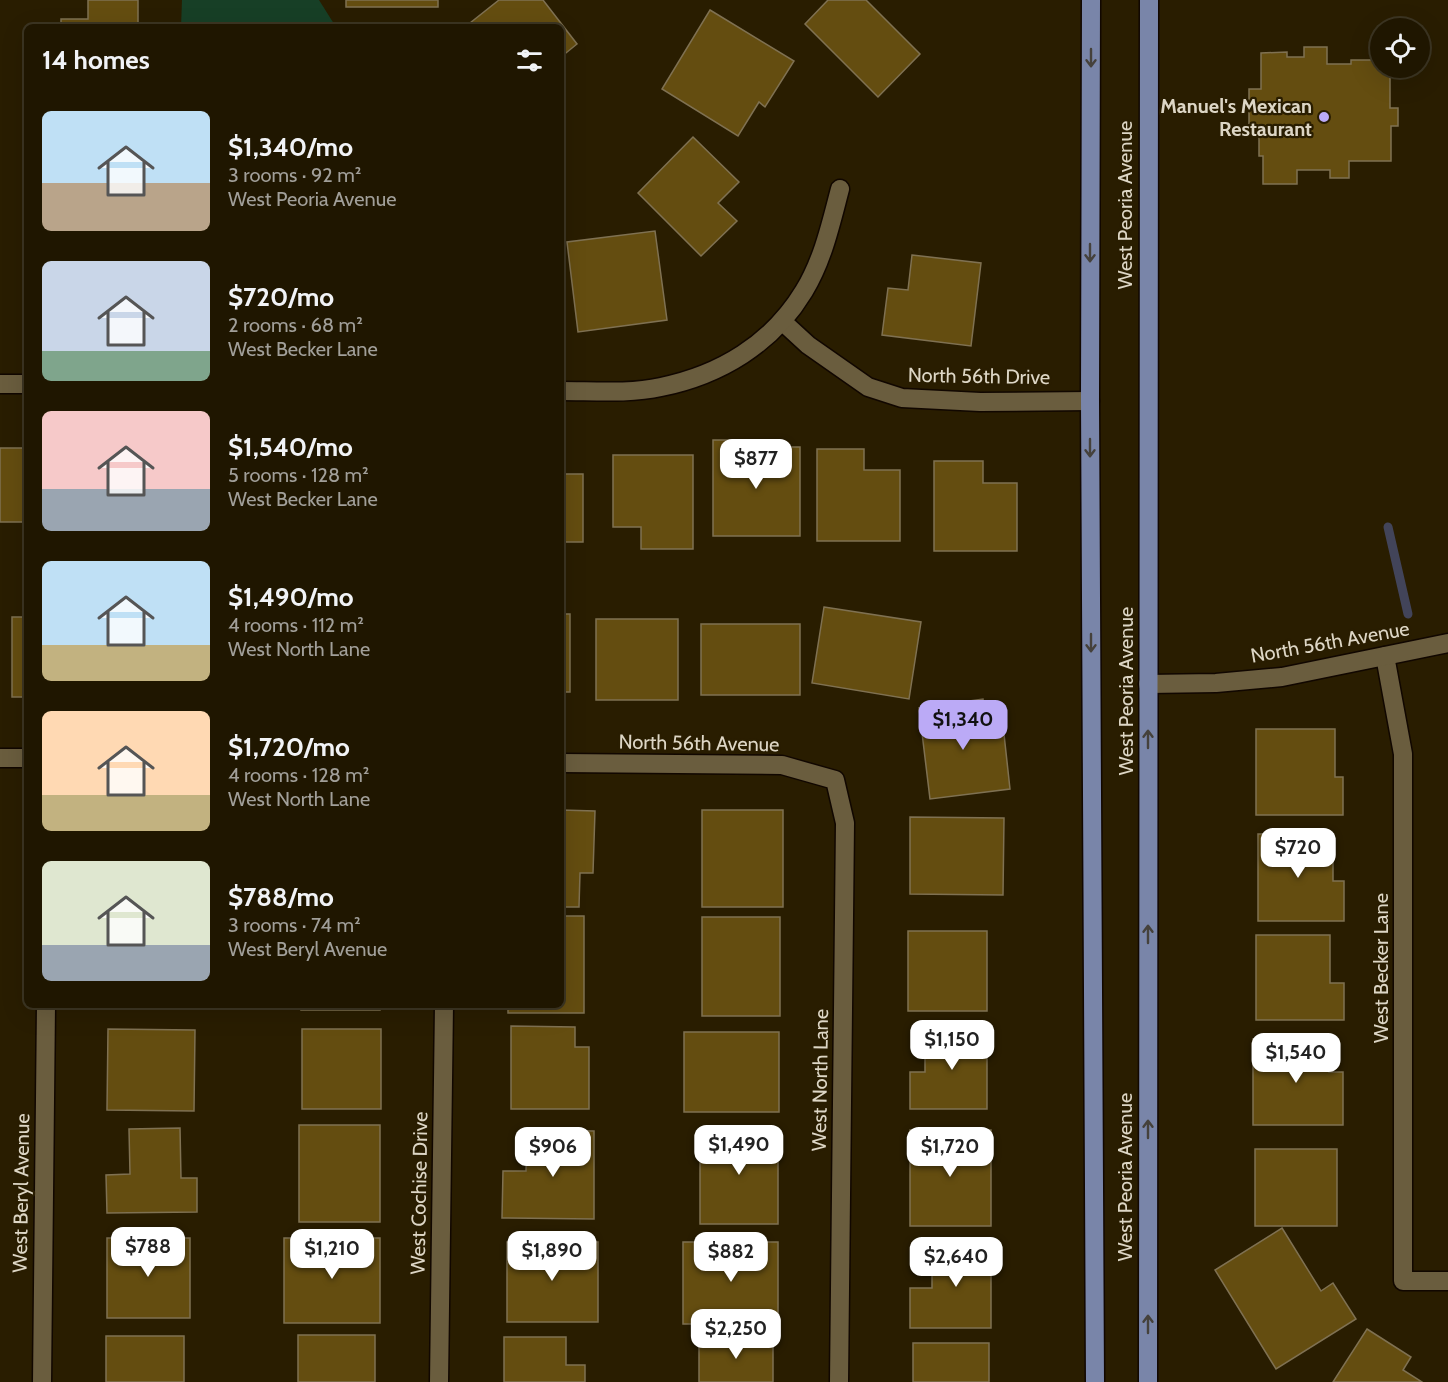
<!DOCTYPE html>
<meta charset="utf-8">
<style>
:root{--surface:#1f1600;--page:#271f0a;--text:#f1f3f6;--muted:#a19f99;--line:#3c3522;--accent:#bbaaf6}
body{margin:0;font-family:Cabin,sans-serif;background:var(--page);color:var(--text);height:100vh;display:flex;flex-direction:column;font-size:22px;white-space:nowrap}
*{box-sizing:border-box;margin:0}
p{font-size:20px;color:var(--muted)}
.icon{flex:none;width:33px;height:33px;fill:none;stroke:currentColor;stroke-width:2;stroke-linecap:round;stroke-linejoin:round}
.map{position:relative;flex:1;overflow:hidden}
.details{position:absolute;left:24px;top:24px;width:540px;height:984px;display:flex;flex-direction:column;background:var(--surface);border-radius:9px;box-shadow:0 6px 24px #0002,0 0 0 2px var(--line)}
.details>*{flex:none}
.fabs{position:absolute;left:1370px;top:18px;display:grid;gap:12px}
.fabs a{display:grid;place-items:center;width:60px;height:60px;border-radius:50%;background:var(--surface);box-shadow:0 6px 24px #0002,0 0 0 2px var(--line);font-size:30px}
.price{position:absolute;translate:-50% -51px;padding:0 14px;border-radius:12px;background:#fff;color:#222;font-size:20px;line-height:39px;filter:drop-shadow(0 2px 3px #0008)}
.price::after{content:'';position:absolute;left:50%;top:36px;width:18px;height:14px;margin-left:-9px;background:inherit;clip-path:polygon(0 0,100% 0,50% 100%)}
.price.selected{background:var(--accent);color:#111}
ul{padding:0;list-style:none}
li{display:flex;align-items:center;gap:18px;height:150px;padding:0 18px}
li span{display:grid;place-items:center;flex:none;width:168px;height:120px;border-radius:9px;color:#555}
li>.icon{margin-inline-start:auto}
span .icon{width:72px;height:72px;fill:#fffc;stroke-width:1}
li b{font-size:26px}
h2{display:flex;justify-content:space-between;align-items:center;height:72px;padding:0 18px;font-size:26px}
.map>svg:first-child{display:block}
.green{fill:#173f26}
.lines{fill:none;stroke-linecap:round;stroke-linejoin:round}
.stream{stroke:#424459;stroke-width:9}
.building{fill:#644d10;stroke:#7f7152;stroke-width:1.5}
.minor-casing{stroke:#110700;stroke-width:21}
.major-casing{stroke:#110700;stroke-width:21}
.minor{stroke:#6a5d3e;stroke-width:18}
.major{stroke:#7985a9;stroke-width:18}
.oneway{stroke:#45413b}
.poi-dot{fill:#bbaaf6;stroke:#291d00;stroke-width:2}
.labels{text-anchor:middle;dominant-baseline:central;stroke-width:4.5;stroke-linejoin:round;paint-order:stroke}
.poi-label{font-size:20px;font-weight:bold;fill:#ddd6c5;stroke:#291d00;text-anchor:end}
.street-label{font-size:20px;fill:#ddd6c5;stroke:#291d00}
</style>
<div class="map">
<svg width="1448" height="1382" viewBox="0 0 1448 1382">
<rect width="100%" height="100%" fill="#291d00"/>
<!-- green -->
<polygon class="green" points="182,0 319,0 336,27 181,27"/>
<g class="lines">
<!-- stream -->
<polyline class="stream" points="1388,527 1408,614"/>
</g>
<!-- building -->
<g class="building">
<polygon points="88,0 138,0 138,27 61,27 61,19 88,19"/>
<rect x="346" y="0" width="92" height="7"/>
<polygon points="499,0 543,0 577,44 561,57 561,27 465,27"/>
<polygon points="828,0 866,0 920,54 878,97 805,24"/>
<polygon points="710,10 794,61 765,107 759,102 738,136 662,89"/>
<polygon points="1304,47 1327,47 1327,64 1351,64 1351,60 1380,60 1380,68 1390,68 1390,108 1398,108 1398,126 1391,126 1391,161 1349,161 1349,178 1330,178 1330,170 1297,170 1297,184 1263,184 1263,156 1259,156 1259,125 1249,125 1249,89 1261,89 1261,53 1287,52 1287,57 1304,57"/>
<rect x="561" y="117" width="3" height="85"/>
<polygon points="693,137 739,182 718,203 737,221 701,256 638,193"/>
<polygon points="655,231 667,320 578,332 567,242"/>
<polygon points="912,255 981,263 971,346 882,335 888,288 908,290"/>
<polygon points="713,440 760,440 760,447 800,447 800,536 713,536"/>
<rect x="0" y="448" width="27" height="74"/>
<polygon points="817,449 864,449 864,470 900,470 900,541 817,541"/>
<polygon points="613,455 693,455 693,549 641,549 641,527 613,527"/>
<polygon points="934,461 983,461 983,483 1017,483 1017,551 934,551"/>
<rect x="561" y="474" width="22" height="68"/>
<polygon points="824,607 921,622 909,699 812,683"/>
<rect x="561" y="614" width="9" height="78"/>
<rect x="12" y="617" width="15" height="80"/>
<rect x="596" y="619" width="82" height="81"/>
<rect x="701" y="624" width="99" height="71"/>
<polygon points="983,699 986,727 1003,725 1010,789 930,799 919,708"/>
<polygon points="1256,729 1335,729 1335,777 1343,777 1343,815 1256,815"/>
<polygon points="561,810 595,811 593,873 580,873 579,907 561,907"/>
<rect x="702" y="810" width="81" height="97"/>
<polygon points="910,817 1004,818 1003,895 910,894"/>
<polygon points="1258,834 1333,834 1333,881 1344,881 1344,921 1258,921"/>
<polygon points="561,916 584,916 584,1013 508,1013 508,1005 561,1005"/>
<rect x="702" y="917" width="78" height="99"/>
<rect x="908" y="931" width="79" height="80"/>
<polygon points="1256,935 1330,935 1330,983 1344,983 1344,1020 1256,1020"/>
<rect x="108" y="1005" width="82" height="4"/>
<rect x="301" y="1005" width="79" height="5"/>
<polygon points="511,1026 575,1027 575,1047 589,1047 589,1109 511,1109"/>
<polygon points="925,1028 987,1028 987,1109 910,1109 910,1072 925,1072"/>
<polygon points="108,1029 195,1030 194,1111 107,1110"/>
<rect x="302" y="1029" width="79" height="80"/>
<rect x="684" y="1032" width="95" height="80"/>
<polygon points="1253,1039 1329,1039 1329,1072 1343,1072 1343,1125 1253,1125"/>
<rect x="299" y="1125" width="81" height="97"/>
<polygon points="180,1128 181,1178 197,1178 197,1212 107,1213 106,1175 130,1174 129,1129"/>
<rect x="700" y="1128" width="78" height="96"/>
<polygon points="527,1130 594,1131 594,1219 502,1218 503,1171 526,1171"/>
<rect x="910" y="1130" width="81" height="96"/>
<rect x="1255" y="1149" width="82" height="77"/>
<polygon points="1282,1228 1321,1291 1333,1283 1356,1319 1276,1369 1215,1270"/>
<rect x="107" y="1238" width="83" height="80"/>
<rect x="284" y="1238" width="96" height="85"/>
<rect x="507" y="1242" width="91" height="80"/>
<rect x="683" y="1242" width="95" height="82"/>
<polygon points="932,1242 991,1242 991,1328 910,1328 910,1288 932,1288"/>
<polygon points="1367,1329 1411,1357 1403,1370 1422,1382 1333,1382"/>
<rect x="298" y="1335" width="77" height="47"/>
<rect x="106" y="1336" width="78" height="46"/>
<polygon points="504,1337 566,1337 566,1365 585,1365 585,1382 504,1382"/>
<rect x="699" y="1338" width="74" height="44"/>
<rect x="913" y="1343" width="76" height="39"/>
</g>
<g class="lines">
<!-- minor casing -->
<g class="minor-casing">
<g id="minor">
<polyline points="783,322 808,345 868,387 902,398 980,402 1090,401"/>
<polyline points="0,384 27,384"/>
<path d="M561 391C594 391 629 394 661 387 720 375 772 344 804 291 823 260 831 223 840 189"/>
<polyline points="1385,656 1403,754 1403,1281 1448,1281"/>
<polyline points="1148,684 1216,683 1282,677 1448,643"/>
<polyline points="0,758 27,758"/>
<polyline points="561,763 782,765 835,780 845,823 839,1382"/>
<polyline points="42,1382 46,1005"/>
<polyline points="439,1382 444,1005"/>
</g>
</g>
<!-- major casing -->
<g class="major-casing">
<g id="major">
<polyline points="1091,0 1090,401 1095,1382"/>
<polyline points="1148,1382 1149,0"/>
</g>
</g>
<!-- minor -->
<use href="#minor" class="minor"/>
<!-- major -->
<use href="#major" class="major"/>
</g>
<!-- one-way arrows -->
<defs><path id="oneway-shaft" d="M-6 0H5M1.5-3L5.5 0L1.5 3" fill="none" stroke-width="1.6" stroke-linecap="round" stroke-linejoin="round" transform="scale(1.5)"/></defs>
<g class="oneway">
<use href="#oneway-shaft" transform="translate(1091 58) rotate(90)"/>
<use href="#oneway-shaft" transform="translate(1090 253) rotate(90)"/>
<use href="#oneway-shaft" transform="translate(1090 448) rotate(90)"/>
<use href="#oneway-shaft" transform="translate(1091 643) rotate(90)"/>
<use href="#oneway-shaft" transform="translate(1148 739) rotate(-90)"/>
<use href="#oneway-shaft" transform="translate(1148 934) rotate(-90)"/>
<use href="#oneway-shaft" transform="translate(1148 1129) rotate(-90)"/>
<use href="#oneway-shaft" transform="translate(1148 1324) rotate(-90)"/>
</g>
<!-- markers -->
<circle class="poi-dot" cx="1324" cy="117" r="6"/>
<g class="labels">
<!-- poi labels -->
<g class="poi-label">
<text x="1312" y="106">Manuel's Mexican<tspan x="1312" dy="23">Restaurant</tspan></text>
</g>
<!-- street labels -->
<g class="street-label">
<text transform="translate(1125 205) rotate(-90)">West Peoria Avenue</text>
<text transform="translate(979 376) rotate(1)">North 56th Drive</text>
<text transform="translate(1330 642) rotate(-10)">North 56th Avenue</text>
<text transform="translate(1126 691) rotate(-90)">West Peoria Avenue</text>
<text transform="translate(699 743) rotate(1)">North 56th Avenue</text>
<text transform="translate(1381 968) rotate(-90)">West Becker Lane</text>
<text transform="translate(820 1080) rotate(-89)">West North Lane</text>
<text transform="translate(1125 1177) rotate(-90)">West Peoria Avenue</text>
<text transform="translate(21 1193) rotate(-89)">West Beryl Avenue</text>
<text transform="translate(419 1193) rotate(-89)">West Cochise Drive</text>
</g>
</g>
</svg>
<div class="fabs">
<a><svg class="icon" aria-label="locate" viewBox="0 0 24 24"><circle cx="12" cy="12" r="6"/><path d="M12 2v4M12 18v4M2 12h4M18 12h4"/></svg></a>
</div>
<b class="price" style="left:756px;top:490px">$877</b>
<b class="price selected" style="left:963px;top:751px">$1,340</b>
<b class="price" style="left:1298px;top:879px">$720</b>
<b class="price" style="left:952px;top:1071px">$1,150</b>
<b class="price" style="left:1296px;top:1084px">$1,540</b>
<b class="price" style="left:739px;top:1176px">$1,490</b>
<b class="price" style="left:553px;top:1178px">$906</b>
<b class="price" style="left:950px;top:1178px">$1,720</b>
<b class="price" style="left:148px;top:1278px">$788</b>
<b class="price" style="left:332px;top:1280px">$1,210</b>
<b class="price" style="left:552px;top:1282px">$1,890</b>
<b class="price" style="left:731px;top:1283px">$882</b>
<b class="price" style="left:956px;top:1288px">$2,640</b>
<b class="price" style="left:736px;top:1360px">$2,250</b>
<section class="details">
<h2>14 homes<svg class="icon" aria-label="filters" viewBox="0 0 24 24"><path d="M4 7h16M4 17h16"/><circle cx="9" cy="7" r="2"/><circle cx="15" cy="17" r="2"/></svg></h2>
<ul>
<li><span style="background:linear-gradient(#bfe0f5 60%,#b9a48a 0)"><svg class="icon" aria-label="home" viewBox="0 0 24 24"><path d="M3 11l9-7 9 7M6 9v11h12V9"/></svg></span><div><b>$1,340/mo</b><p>3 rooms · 92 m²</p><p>West Peoria Avenue</p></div></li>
<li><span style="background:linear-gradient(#c9d6e8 75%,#7fa58c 0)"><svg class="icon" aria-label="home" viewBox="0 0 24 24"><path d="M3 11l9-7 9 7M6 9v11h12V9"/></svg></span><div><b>$720/mo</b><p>2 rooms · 68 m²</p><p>West Becker Lane</p></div></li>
<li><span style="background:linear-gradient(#f6c9c9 65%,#9aa5b1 0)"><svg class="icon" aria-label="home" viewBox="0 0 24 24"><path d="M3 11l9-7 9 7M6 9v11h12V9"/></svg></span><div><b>$1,540/mo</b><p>5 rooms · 128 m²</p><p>West Becker Lane</p></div></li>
<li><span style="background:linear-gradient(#bfe0f5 70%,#c2b280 0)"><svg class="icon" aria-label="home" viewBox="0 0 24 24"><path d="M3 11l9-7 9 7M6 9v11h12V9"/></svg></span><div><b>$1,490/mo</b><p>4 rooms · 112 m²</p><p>West North Lane</p></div></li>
<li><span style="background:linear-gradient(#ffd9b3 70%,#c2b280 0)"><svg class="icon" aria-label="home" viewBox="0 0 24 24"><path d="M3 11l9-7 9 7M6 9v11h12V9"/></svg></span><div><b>$1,720/mo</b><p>4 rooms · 128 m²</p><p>West North Lane</p></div></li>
<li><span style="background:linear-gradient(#dfe7d0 70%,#9aa5b1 0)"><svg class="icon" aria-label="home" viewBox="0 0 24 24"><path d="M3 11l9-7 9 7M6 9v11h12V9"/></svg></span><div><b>$788/mo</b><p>3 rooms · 74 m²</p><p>West Beryl Avenue</p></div></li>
</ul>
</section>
</div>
